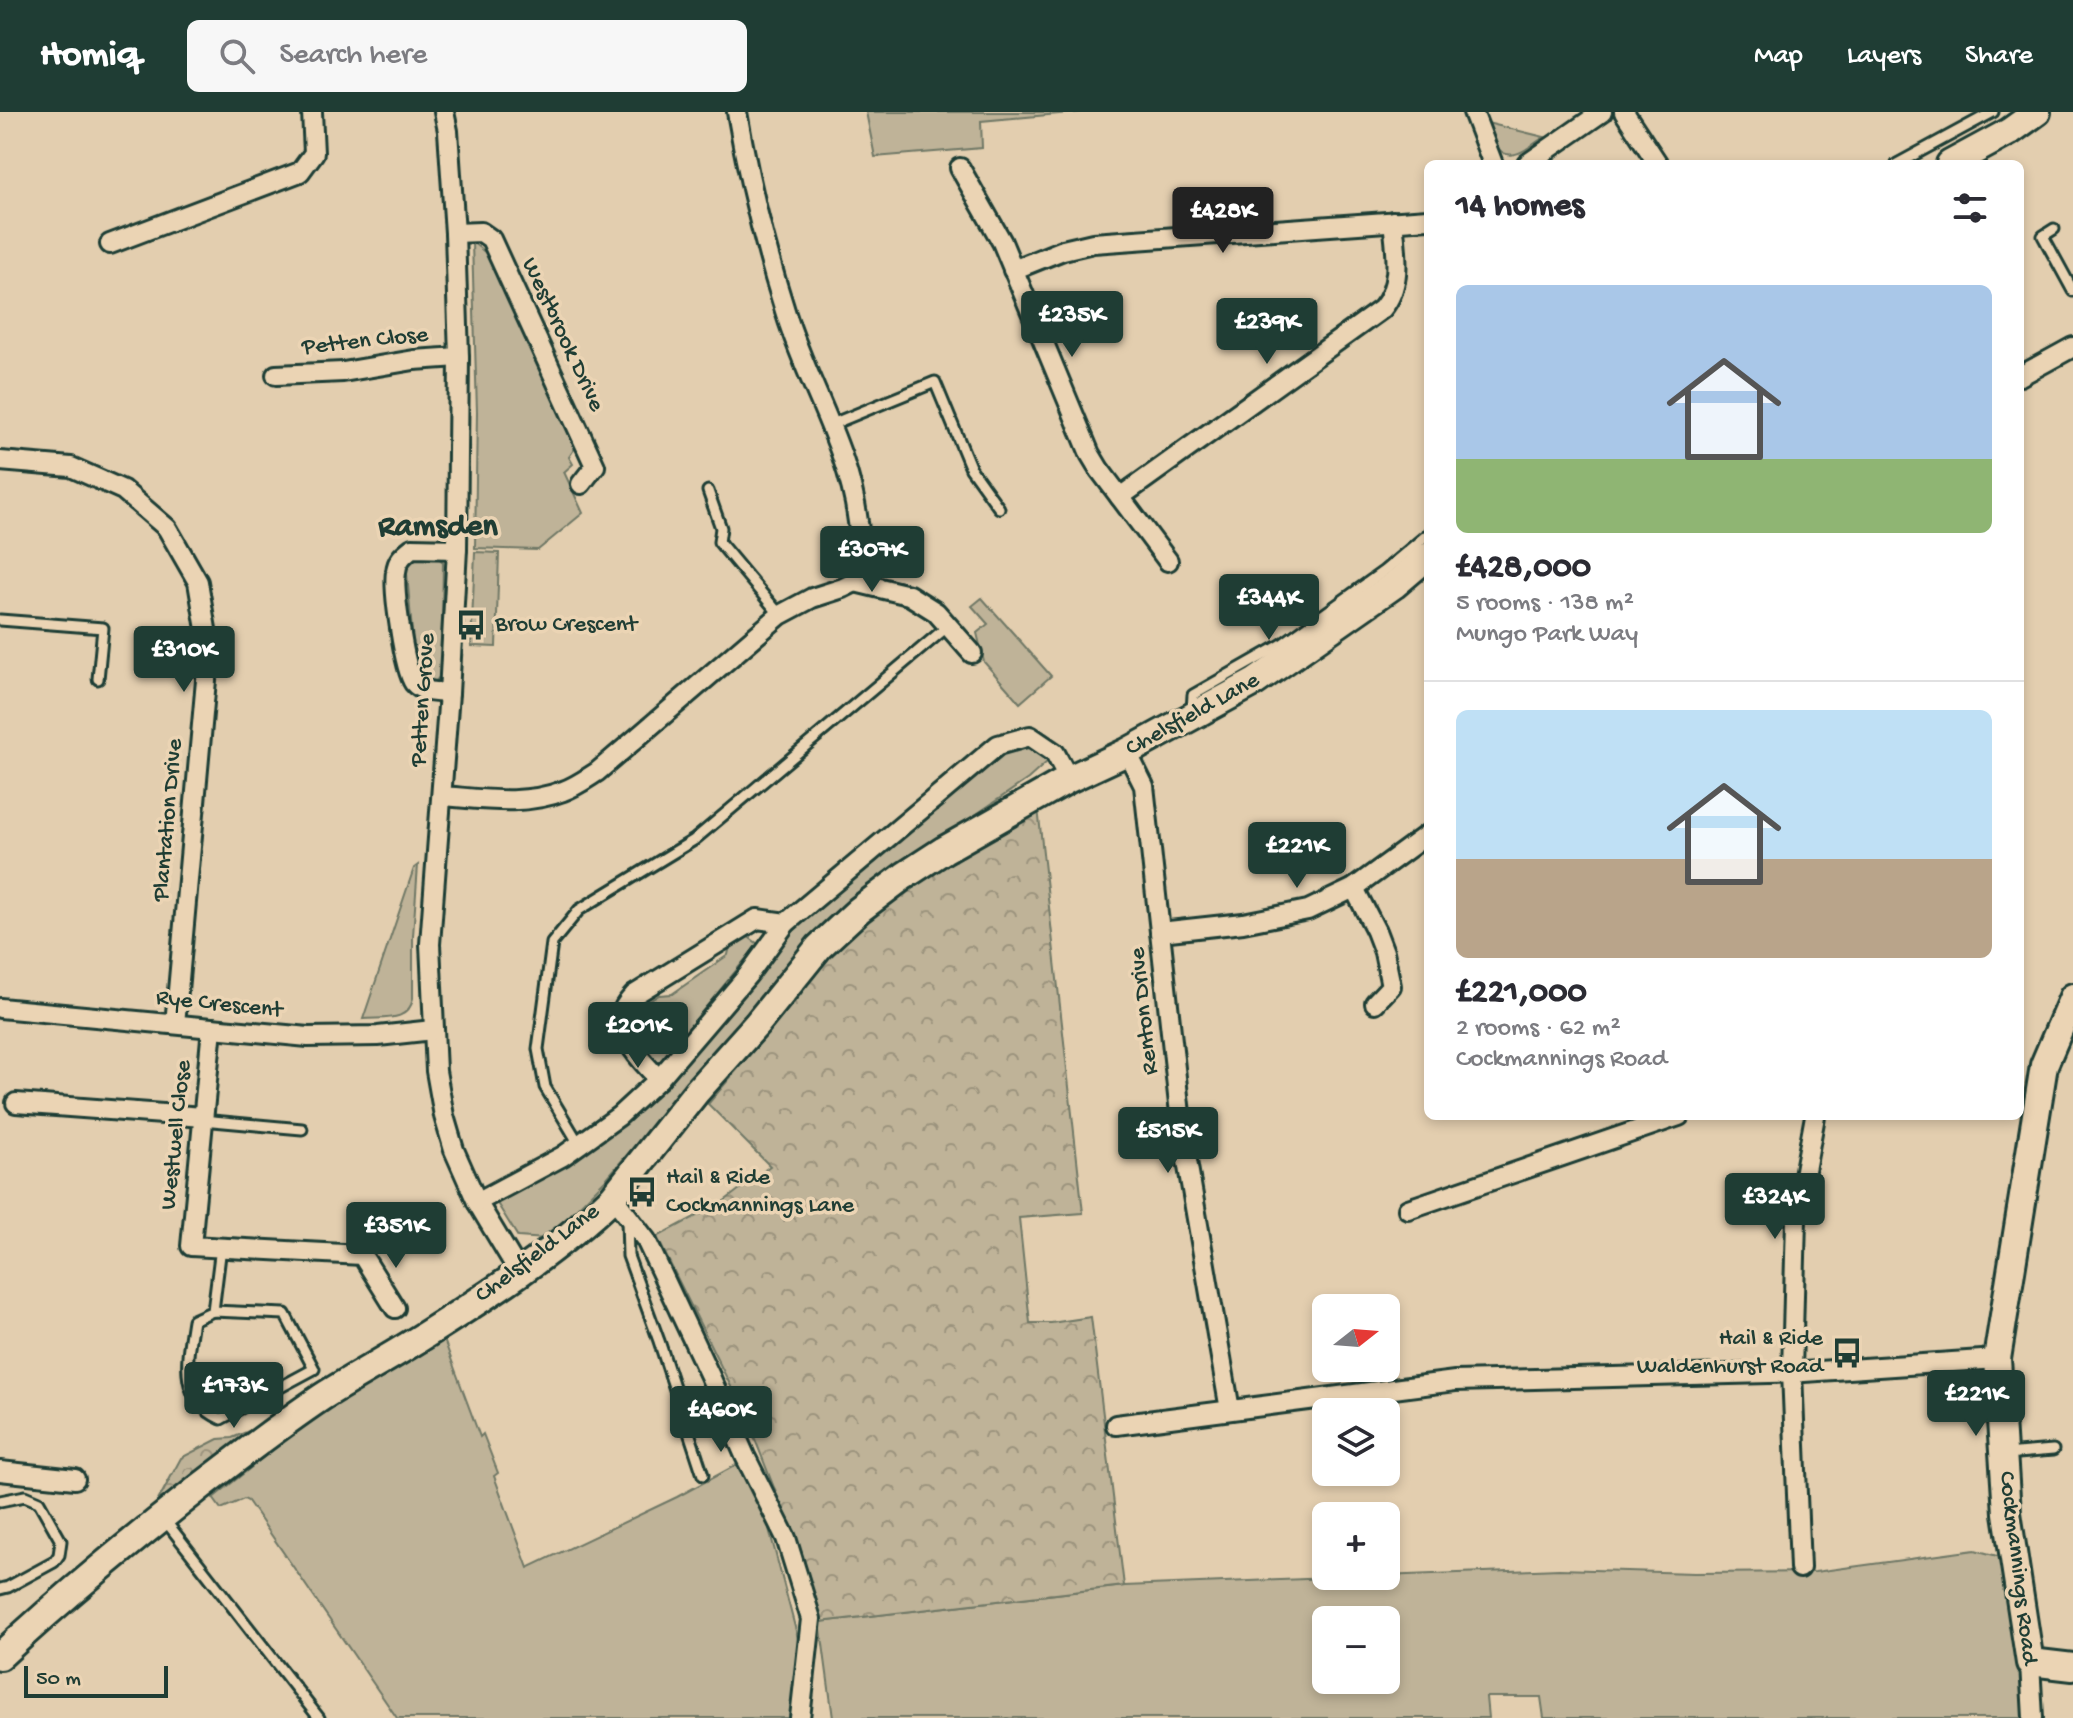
<!DOCTYPE html>
<meta charset="utf-8">
<style>
:root{--surface:#fff;--page:#f7f7f7;--text:#2b2b33;--muted:#7c7c81;--line:#e1e1e2;--accent:#1f3d34}
body{margin:0;font-family:"Gochi Hand",sans-serif;background:var(--page);color:var(--text);height:100vh;display:flex;flex-direction:column;font-size:30px;white-space:nowrap}
*{box-sizing:border-box;margin:0}
p{font-size:26px;color:var(--muted)}
.icon{flex:none;width:44px;height:44px;fill:none;stroke:currentColor;stroke-width:2;stroke-linecap:round;stroke-linejoin:round}
.map{position:relative;flex:1;overflow:hidden}
.details{position:absolute;left:1424px;top:48px;width:600px;height:960px;display:flex;flex-direction:column;background:var(--surface);border-radius:12px;box-shadow:0 4px 12px #0003}
.details>*{flex:none}
.needle{width:52px;rotate:73deg}
.buttons{position:absolute;left:1312px;top:1182px;display:grid;gap:16px}
.buttons a{display:grid;place-items:center;width:88px;height:88px;border-radius:12px;background:var(--surface);box-shadow:0 4px 12px #0003;font-size:40px}
.scale{position:absolute;left:24px;bottom:20px;width:144px;box-sizing:border-box;padding-left:8px;border:4px solid #1f3d34;border-top:0;font-size:22px;line-height:28px;white-space:nowrap;color:#1f3d34;-webkit-text-stroke:6px #ebd4b4;paint-order:stroke}
.price{position:absolute;translate:-50% -68px;padding:0 18px;border-radius:8px;background:var(--accent);color:#fff;font-size:26px;line-height:52px;filter:drop-shadow(0 2px 4px #0008)}
.price::after{content:'';position:absolute;left:50%;top:48px;width:24px;height:18px;margin-left:-12px;background:inherit;clip-path:polygon(0 0,100% 0,50% 100%)}
.price.active{background:#222;color:#fff}
ul{padding:0;list-style:none}
li{display:grid;align-content:center;gap:16px;height:424px;padding:0 32px}
li+li{border-top:2px solid var(--line)}
li span{display:grid;place-items:center;height:248px;border-radius:12px;color:#555}
li>.icon{margin-inline-start:auto}
span .icon{width:144px;height:144px;fill:#fffc;stroke-width:1}
li b{font-size:34px}
h2{display:flex;justify-content:space-between;align-items:center;height:96px;padding:0 32px;font-size:34px}
header{display:flex;align-items:center;gap:48px;box-sizing:border-box;height:112px;padding:0 40px;background:var(--accent);color:#fff}
header strong{font-size:38px}
nav{display:flex;gap:44px;margin-inline-start:auto;font-size:28px}
.search{width:560px;height:72px;background:var(--page);display:flex;align-items:center;gap:20px;box-sizing:border-box;padding:0 28px;border-radius:12px;color:var(--muted);font-size:30px}
.map>svg:first-child{display:block}
.green{fill:#bfb398;stroke:#6f7866;stroke-width:2;fill-rule:evenodd}
.forest{fill:url(#forest-crowns);stroke:#6f7866;stroke-width:2}
.lines{fill:none;stroke-linecap:round;stroke-linejoin:round}
.lane-casing{stroke:#1f3d34;stroke-width:15}
.street-casing{stroke:#1f3d34;stroke-width:24}
.secondary-casing{stroke:#1f3d34;stroke-width:32}
.lane{stroke:#ebd4b4;stroke-width:9}
.street{stroke:#ebd4b4;stroke-width:18}
.secondary{stroke:#ebd4b4;stroke-width:26}
.labels{text-anchor:middle;dominant-baseline:central;stroke-width:7;stroke-linejoin:round;paint-order:stroke}
.street-label{font-size:24px;fill:#1f3d34;stroke:#ebd4b4}
.poi-label{font-size:24px;fill:#1f3d34;stroke:#ebd4b4;text-anchor:start}
.district-label{font-size:32px;font-weight:bold;fill:#1f3d34;stroke:#ebd4b4}
</style>
<header>
<strong>Homiq</strong>
<div class="search"><svg class="icon" aria-label="search" viewBox="0 0 24 24"><circle cx="10" cy="10" r="6"/><path d="M15 15l6 6"/></svg>Search here</div>
<nav><a>Map</a><a>Layers</a><a>Share</a></nav>
</header>
<div class="map">
<svg width="2073" height="1606" viewBox="0 0 2073 1606">
<defs>
<pattern id="forest-crowns" width="20" height="18" patternUnits="userSpaceOnUse" patternTransform="scale(2)"><rect width="20" height="18" fill="#bfb398"/><path d="M2 6a3 3 0 1 1 6 0M12 15a3 3 0 1 1 6 0" fill="none" stroke="#9b937d"/></pattern>
</defs>
<rect width="100%" height="100%" fill="#e3ceaf"/>
<filter id="ink" filterUnits="userSpaceOnUse"><feTurbulence type="fractalNoise" baseFrequency=".0125" numOctaves="2"/><feDisplacementMap in="SourceGraphic" scale="16" xChannelSelector="R" yChannelSelector="G"/><feConvolveMatrix kernelMatrix="1 2 1 2 8 2 1 2 1" color-interpolation-filters="sRGB"/></filter>
<g filter="url(#ink)">
<!-- green -->
<g class="green">
<polygon points="866,0 1081,0 981,9 982,36 875,45"/>
<path d="M1487 11 1544 25C1532 33 1511 53 1498 36 1493 29 1491 18 1487 11Z"/>
<polygon points="472,130 491,145 577,333 569,345 573,352 564,360 583,401 538,438 475,436 477,300"/>
<polygon points="475,440 499,441 496,535 471,534"/>
<polygon points="412,443 436,444 443,450 441,563 435,570 422,571 416,565 406,450"/>
<polygon points="982,486 1051,564 1020,591 984,550 977,521 988,512 972,494"/>
<polygon points="1030,631 1045,642 1048,649 1028,667 843,793 606,1067 546,1127 518,1125 495,1088 561,1055 635,1004 794,818 836,776 1004,635"/>
<path d="M418 753 413 824V886C409 911 383 905 363 907L414 756Z"/>
<polygon points="743,821 758,832 659,952 648,950 633,925 635,902 643,893 659,883 672,882 728,843 731,829"/>
<polygon points="443,1225 480,1325 483,1322 498,1361 494,1364 528,1456 677,1385 736,1353 762,1390 801,1538 790,1606 397,1606 248,1389 244,1387 221,1397 213,1386 285,1328 347,1283"/>
<path d="M1975 1438 2005 1446 2024 1582 2022 1606H1544L1541 1585H1486L1488 1606H833L820 1510 1124 1474 1559 1457 1694 1461 1815 1460ZM1326 1508H1386V1568H1326Z"/>
</g>
<!-- forest -->
<g class="forest">
<polygon points="1038,696 1083,1101 1019,1106 1030,1211 1051,1211 1091,1205 1124,1474 820,1510 806,1457 747,1307 657,1125 723,1090 770,1054 708,992 801,882 807,864 887,791 917,770"/>
<polygon points="263,1313 154,1396 181,1346 218,1327 232,1326"/>
</g>
<g class="lines">
<!-- lane casing -->
<g class="lane-casing">
<g id="lane">
<polyline points="1897,52 1993,0"/>
<polyline points="2054,117 2043,124 2073,179"/>
<polyline points="830,313 935,270 971,357 999,396"/>
<polyline points="708,379 721,416 719,430 780,503"/>
<polyline points="0,508 103,516 98,567"/>
<polyline points="1192,598 1193,583 1281,533 1384,459 1428,422"/>
<polyline points="202,1008 302,1017"/>
<polyline points="579,1032 545,975 538,937 552,831 579,798 694,728 948,514"/>
<polyline points="627,1107 628,1144 659,1229 703,1363"/>
<path d="M213 1199 285 1202 314 1257 221 1307C177 1287 187 1247 193 1208Z"/>
<polyline points="213,1199 221,1135"/>
<polyline points="2006,1342 2053,1338"/>
<polyline points="0,1389 25,1384 39,1390 61,1429 59,1443 54,1450 8,1475 0,1477"/>
<polyline points="164,1407 319,1606"/>
</g>
</g>
<!-- street casing -->
<g class="street-casing">
<g id="street">
<polyline points="444,0 448,19 455,121 459,245 457,437 449,581 430,832 436,959 444,1004 454,1038 477,1090 519,1160"/>
<polyline points="1473,0 1493,52"/>
<polyline points="1624,0 1658,52"/>
<polyline points="1527,52 1602,0"/>
<polyline points="960,56 1002,130 1090,342 1099,357 1168,449"/>
<polyline points="455,121 481,120 491,127 595,354 581,372"/>
<polyline points="110,132 300,60 314,41 312,0"/>
<polyline points="1013,158 1063,138 1093,131 1428,107"/>
<polyline points="276,263 343,260 414,248 459,245"/>
<polyline points="2020,264 2073,235"/>
<polyline points="0,349 71,355 123,378 167,416 198,470 209,535 175,912"/>
<path d="M1120 385 1382 197C1403 172 1396 139 1393 109"/>
<polyline points="855,470 909,483 936,500 972,541"/>
<path d="M449 581C438 580 422 581 414 571 404 557 393 478 396 460 397 448 403 443 412 436L457 437"/>
<polyline points="1127,640 1144,674 1182,1020 1230,1298"/>
<path d="M442 684C483 687 524 694 563 679 575 675 586 667 597 660L780 503 812 486 843 476 855 470C862 451 861 430 858 410 849 336 808 273 786 202 764 133 749 71 737 0"/>
<polyline points="1354,776 1376,819 1384,840 1391,874 1375,891"/>
<polyline points="1160,820 1243,811 1308,798 1354,776 1428,722"/>
<polyline points="0,896 308,925 378,924 433,918"/>
<polyline points="212,916 191,1134 362,1143 395,1196"/>
<path d="M659 967C642 950 618 926 623 899 624 893 630 888 634 883L757 807 786 811 998 633 1030 624 1055 641 1069 667"/>
<polyline points="16,991 203,1005"/>
<polyline points="613,1085 646,1128 710,1264 745,1344 786,1426 811,1507 800,1606"/>
<polyline points="477,1090 563,1044 619,1004 659,967 748,863 786,811"/>
<polyline points="1408,1097 1679,1004"/>
<polyline points="1116,1313 1455,1269 1804,1260 1997,1247"/>
<polyline points="0,1359 75,1367"/>
<polyline points="1800,1456 1792,1260 1796,1107 1815,1004"/>
<polyline points="2030,1551 2033,1606"/>
</g>
</g>
<!-- secondary casing -->
<g class="secondary-casing">
<g id="secondary">
<polyline points="1950,52 2009,20 2037,0"/>
<polyline points="2073,885 2044,953 1997,1247 2007,1401 2030,1551 2039,1551 2073,1555"/>
<path d="M0 1544C64 1484 132 1429 200 1375 240 1344 280 1313 322 1285 355 1264 389 1246 422 1225 487 1184 557 1139 613 1085L697 979 757 912 819 835 859 798 904 764 944 738 1069 667 1127 640 1255 570 1394 473 1428 444"/>
</g>
</g>
<!-- lane -->
<use href="#lane" class="lane"/>
<!-- street -->
<use href="#street" class="street"/>
<!-- secondary -->
<use href="#secondary" class="secondary"/>
</g>
</g>
<!-- icons -->
<defs>
<g id="bus-bare" transform="scale(2.4)"><path d="M-5-6H5V4H4V6H2V4H-2V6H-4V4H-5ZM-3.5-4V0h7V-4ZM-3.5 1.2v1.5H-2V1.2ZM2 1.2v1.5H3.5V1.2Z" fill="#1f3d34" stroke="#ebd4b4" stroke-width="2.5" paint-order="stroke"/></g>
</defs>
<g fill-rule="evenodd">
<use href="#bus-bare" x="471" y="513"/>
<use href="#bus-bare" x="642" y="1080"/>
<use href="#bus-bare" x="1847" y="1241"/>
</g>
<g class="labels">
<!-- street labels -->
<g class="street-label">
<text transform="translate(562 223) rotate(65)">Westbrook Drive</text>
<text transform="translate(365 230) rotate(-6)">Petten Close</text>
<text transform="translate(424 588) rotate(-86)">Petten Grove</text>
<text transform="translate(1193 603) rotate(-29)">Chelsfield Lane</text>
<text transform="translate(169 708) rotate(-85)">Plantation Drive</text>
<text transform="translate(219 893) rotate(6)">Rye Crescent</text>
<text transform="translate(1145 899) rotate(-96)">Renton Drive</text>
<text transform="translate(177 1023) rotate(-84)">Westwell Close</text>
<text transform="translate(538 1142) rotate(-37)">Chelsfield Lane</text>
<text transform="translate(2017 1456) rotate(83)">Cockmannings Road</text>
</g>
<!-- poi labels -->
<g class="poi-label">
<text x="495" y="513">Brow Crescent</text>
<text x="666" y="1066">Hail &amp; Ride<tspan x="666" dy="28">Cockmannings Lane</tspan></text>
<text x="1823" y="1227" text-anchor="end">Hail &amp; Ride<tspan x="1823" dy="28">Waldenhurst Road</tspan></text>
</g>
<!-- district labels -->
<g class="district-label">
<text x="438" y="416">Ramsden</text>
</g>
</g>
</svg>
<div class="buttons">
<a><svg class="needle" viewBox="-14 -14 28 28"><path d="M0-13l5 13h-10z" fill="#e53935"/><path d="M0 13l5-13h-10z" fill="#7c7c81"/></svg></a>
<a><svg class="icon" aria-label="layers" viewBox="0 0 24 24"><path d="M12 4l9 5-9 5-9-5zM3 14l9 5 9-5"/></svg></a>
<a>+</a>
<a>−</a>
</div>
<div class="scale">50 m</div>
<b class="price active" style="left:1223px;top:143px">£428K</b>
<b class="price" style="left:1072px;top:247px">£235K</b>
<b class="price" style="left:1267px;top:254px">£239K</b>
<b class="price" style="left:872px;top:482px">£307K</b>
<b class="price" style="left:1269px;top:530px">£344K</b>
<b class="price" style="left:184px;top:582px">£310K</b>
<b class="price" style="left:1297px;top:778px">£221K</b>
<b class="price" style="left:638px;top:958px">£201K</b>
<b class="price" style="left:1168px;top:1063px">£515K</b>
<b class="price" style="left:1775px;top:1129px">£324K</b>
<b class="price" style="left:396px;top:1158px">£351K</b>
<b class="price" style="left:234px;top:1318px">£173K</b>
<b class="price" style="left:1976px;top:1326px">£221K</b>
<b class="price" style="left:721px;top:1342px">£460K</b>
<section class="details">
<h2>14 homes<svg class="icon" aria-label="filters" viewBox="0 0 24 24"><path d="M4 7h16M4 17h16"/><circle cx="9" cy="7" r="2"/><circle cx="15" cy="17" r="2"/></svg></h2>
<ul>
<li><span style="background:linear-gradient(#a9c7e8 70%,#8fb573 0)"><svg class="icon" aria-label="home" viewBox="0 0 24 24"><path d="M3 11l9-7 9 7M6 9v11h12V9"/></svg></span><div><b>£428,000</b><p>5 rooms · 138 m²</p><p>Mungo Park Way</p></div></li>
<li><span style="background:linear-gradient(#bfe0f5 60%,#b9a48a 0)"><svg class="icon" aria-label="home" viewBox="0 0 24 24"><path d="M3 11l9-7 9 7M6 9v11h12V9"/></svg></span><div><b>£221,000</b><p>2 rooms · 62 m²</p><p>Cockmannings Road</p></div></li>
</ul>
</section>
</div>
